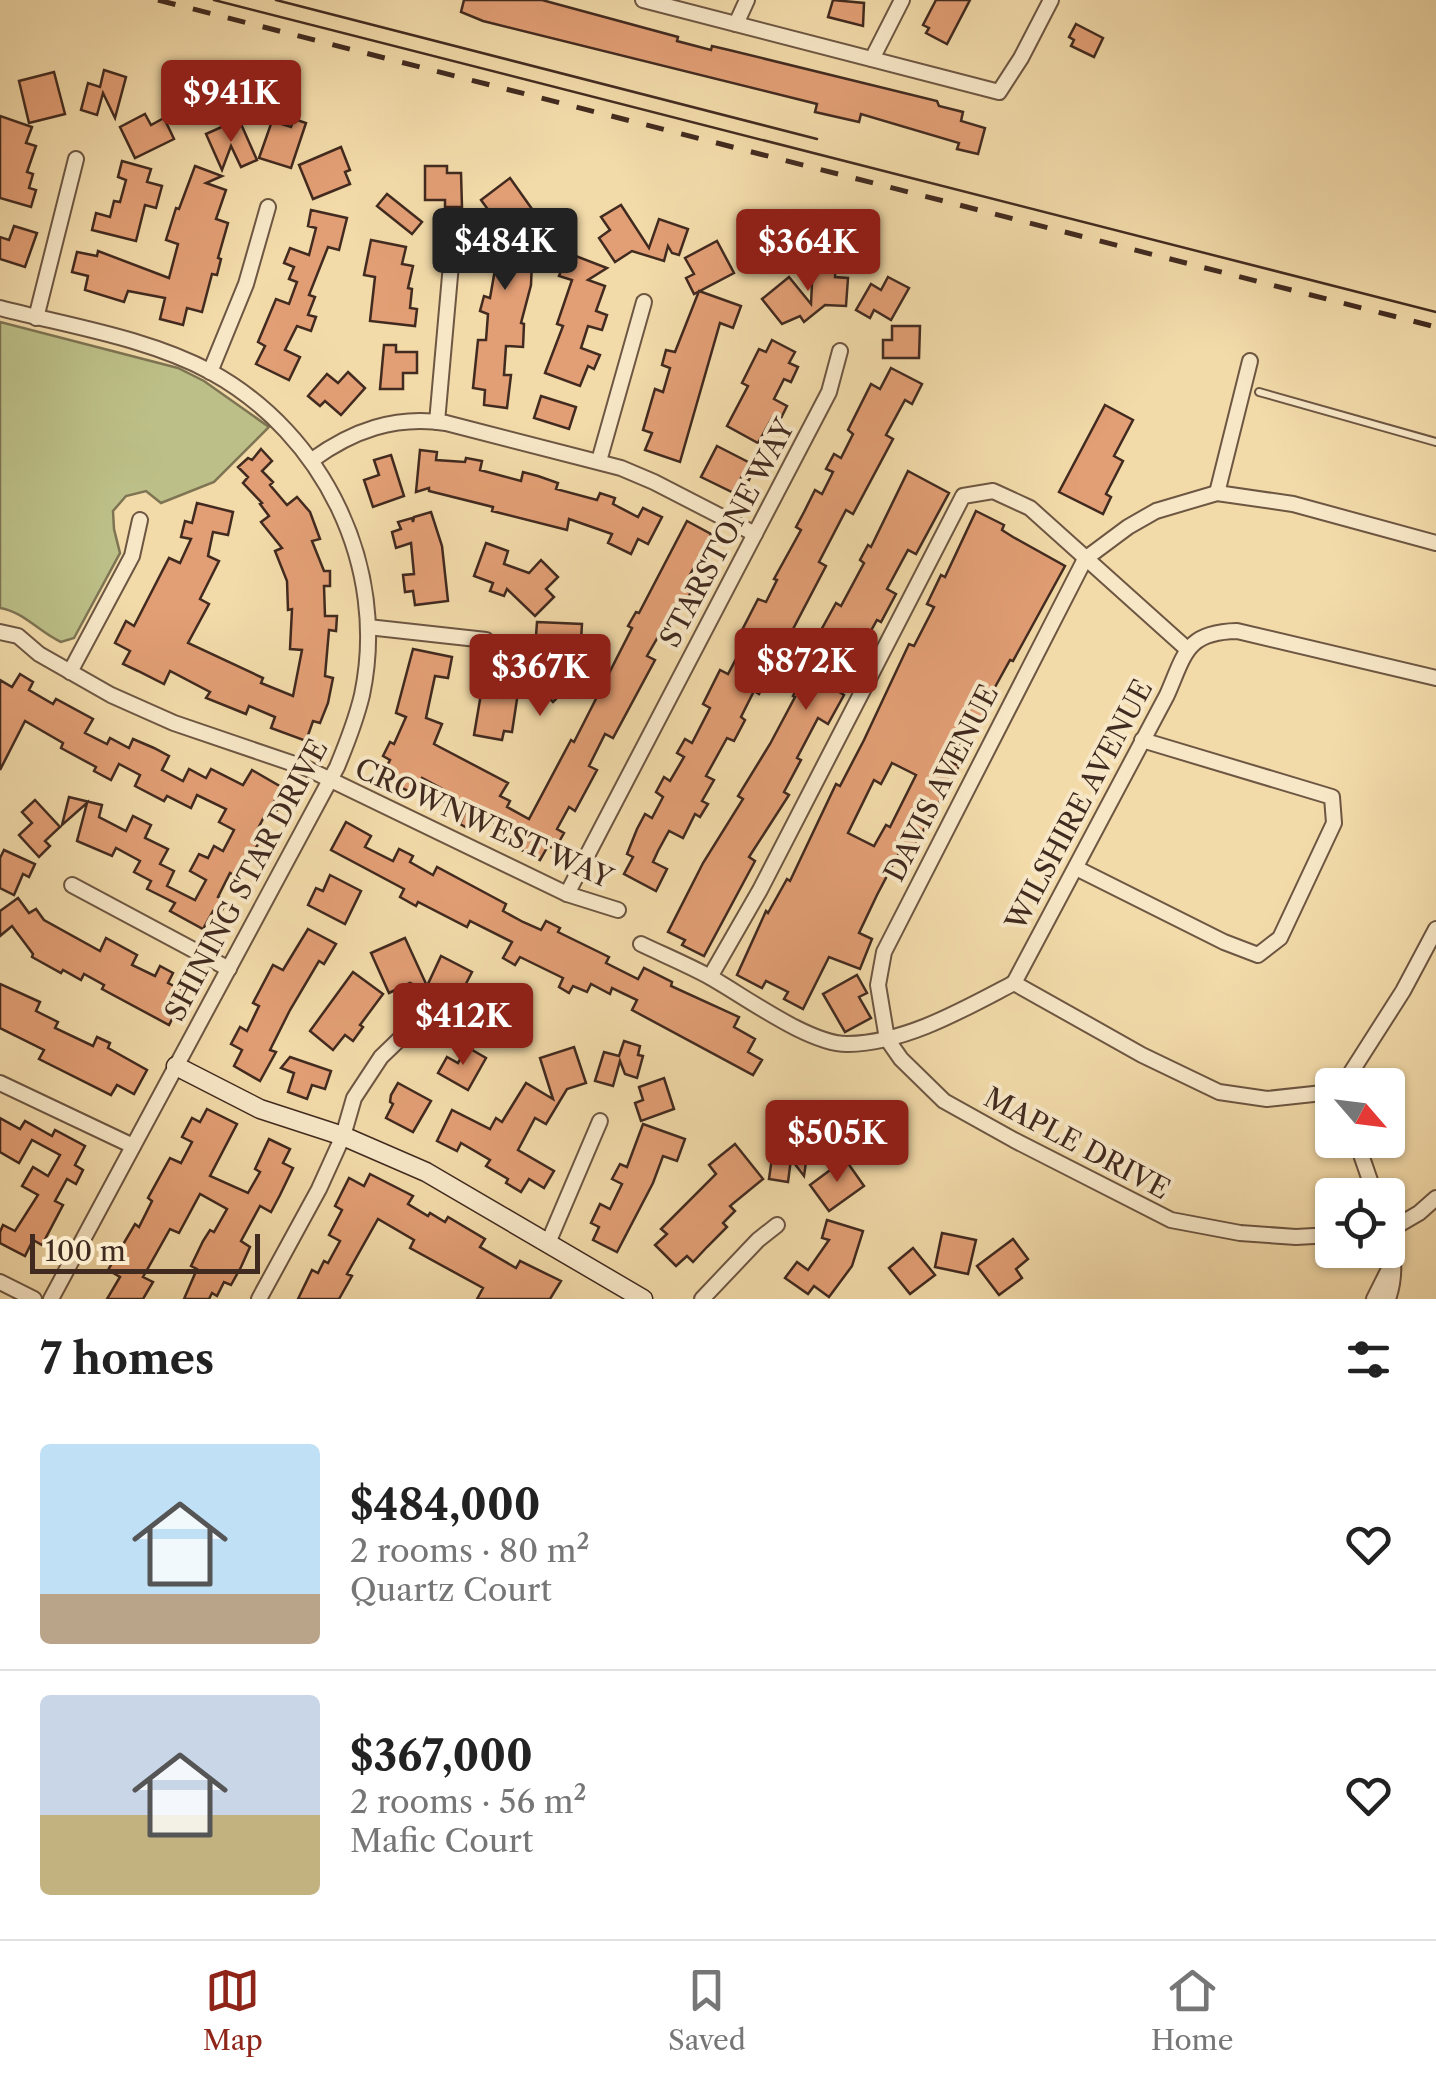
<!DOCTYPE html>
<meta charset="utf-8">
<style>
:root{--surface:#fff;--page:#f6f6f6;--text:#222;--muted:#767676;--line:#e0e0e0;--accent:#8f2418}
body{margin:0;font-family:"Libre Caslon Text",serif;background:var(--page);color:var(--text);height:100vh;display:flex;flex-direction:column;font-size:38px;white-space:nowrap}
*{box-sizing:border-box;margin:0}
p{font-size:32px;color:var(--muted)}
.icon{flex:none;width:55px;height:55px;fill:none;stroke:currentColor;stroke-width:2;stroke-linecap:round;stroke-linejoin:round}
.map{position:relative;height:1299px;overflow:hidden}
.panel{display:flex;flex-direction:column;background:var(--surface);flex:1}
.panel>*{flex:none}
.needle{width:65px;rotate:118deg}
.fabs{position:absolute;left:1315px;top:1068px;display:grid;gap:20px}
.fabs a{display:grid;place-items:center;width:90px;height:90px;border-radius:10px;background:var(--surface);box-shadow:0 2px 8px #0004;font-size:50px}
.scale{position:absolute;left:30px;bottom:25px;width:230px;box-sizing:border-box;padding-left:10px;border:5px solid #412a1f;border-top:0;font-size:28px;line-height:35px;white-space:nowrap;color:#412a1f;-webkit-text-stroke:8px #f7e7c7;paint-order:stroke}
.price{position:absolute;translate:-50% -85px;padding:0 22px;border-radius:10px;background:var(--accent);color:#fff;font-size:32px;line-height:65px;filter:drop-shadow(0 2px 5px #0008)}
.price::after{content:'';position:absolute;left:50%;top:60px;width:30px;height:22px;margin-left:-15px;background:inherit;clip-path:polygon(0 0,100% 0,50% 100%)}
.price.current{background:#222;color:#fff}
ul{padding:0;list-style:none}
li{display:flex;align-items:center;gap:30px;height:250px;padding:0 40px}
li+li{border-top:2px solid var(--line)}
li span{display:grid;place-items:center;flex:none;width:280px;height:200px;border-radius:10px;color:#555}
li>.icon{margin-inline-start:auto}
span .icon{width:120px;height:120px;fill:#fffc;stroke-width:1}
li b{font-size:42px}
h2{display:flex;justify-content:space-between;align-items:center;height:120px;padding:0 40px;font-size:42px}
.tab-bar{display:flex;justify-content:space-around;align-items:center;height:140px;border-top:2px solid var(--line);background:var(--surface);font-size:28px;color:var(--muted)}
.tab-bar a{display:grid;justify-items:center;gap:5px}
.tab-bar .current{color:var(--accent)}
.map>svg:first-child{display:block}
.green{fill:#bcbf87;stroke:#7e7453;stroke-width:2.5}
.building{fill:#e29e74;stroke:#412a1f;stroke-width:2.5;fill-rule:evenodd}
.lines{fill:none;stroke-linecap:round;stroke-linejoin:round}
.lane-casing{stroke:#6d5642;stroke-width:10}
.street-casing{stroke:#6d5642;stroke-width:18}
.secondary-casing{stroke:#412a1f;stroke-width:21}
.lane{stroke:#f7e7c7;stroke-width:6}
.street{stroke:#f7e7c7;stroke-width:14}
.secondary{stroke:#f7e7c7;stroke-width:18}
.tram{stroke:#412a1f;stroke-width:2.5}
.rail{stroke:#412a1f;stroke-width:5;stroke-dasharray:18 18;stroke-linecap:butt}
.labels{text-anchor:middle;dominant-baseline:central;stroke-width:8;stroke-linejoin:round;paint-order:stroke}
.street-label{font-size:28px;fill:#412a1f;stroke:#f7e7c7}
</style>
<div class="map">
<svg width="1436" height="1299" viewBox="0 0 1436 1299">
<rect width="100%" height="100%" fill="#f2daa9"/>
<filter id="stains"><feTurbulence type="fractalNoise" baseFrequency=".002" numOctaves="4"/><feColorMatrix values="0 0 0 0 .2 0 0 0 0 .09 0 0 0 0 .02 0 0 0 .5 -.17"/></filter>
<radialGradient id="worn" r=".72"><stop offset=".6" stop-color="#630" stop-opacity="0"/><stop offset="1" stop-color="#630" stop-opacity=".3"/></radialGradient>
<!-- green -->
<path class="green" d="M0 322 178 368 204 381 269 427 214 482 161 503 146 491 126 496 113 511 114 529 120 553 74 638 61 642C39 632 24 612 0 608Z"/>
<!-- building -->
<g class="building">
<polygon points="464,0 542,0 678,37 677,41 711,50 712,46 729,50 937,101 939,106 963,112 961,121 985,128 978,154 957,149 959,143 861,114 859,122 815,112 817,104 483,21 461,12"/>
<polygon points="833,0 864,3 863,26 828,17"/>
<polygon points="936,0 970,0 947,44 926,33 929,28 923,25"/>
<polygon points="1076,24 1103,38 1094,57 1071,46 1074,40 1069,37"/>
<polygon points="104,70 126,77 115,118 103,93 97,115 81,110 88,83 100,87"/>
<polygon points="54,72 65,114 29,123 19,81"/>
<polygon points="145,114 151,125 164,118 174,139 135,158 120,127"/>
<polygon points="0,116 32,127 26,143 36,146 27,172 33,174 29,188 36,190 31,207 0,198"/>
<polygon points="294,119 306,123 291,168 259,158 272,121 291,127"/>
<polygon points="228,124 231,129 241,124 257,160 241,167 231,146 222,170 206,134"/>
<polygon points="341,147 350,170 345,172 350,184 313,199 299,165"/>
<polygon points="122,161 151,169 147,182 162,186 156,208 145,205 136,241 92,230 96,213 110,217 114,201 120,202 126,180 118,177"/>
<polygon points="195,166 222,176 206,183 226,190 216,219 228,223 218,258 221,259 217,275 212,274 202,312 187,308 183,325 160,319 165,298 128,291 124,302 85,290 88,276 72,272 77,252 97,256 98,251 169,278 178,244 166,240 176,208 179,209"/>
<polygon points="425,166 447,166 447,173 461,173 462,207 445,207 445,200 425,200"/>
<polygon points="510,178 532,209 500,232 545,239 541,263 532,262 531,285 521,323 524,324 523,347 506,346 504,375 511,375 507,408 484,405 485,390 473,388 478,340 486,340 488,314 480,311 484,296 490,298 500,241 485,220 492,215 481,200"/>
<polygon points="387,194 422,222 412,234 377,206"/>
<polygon points="621,205 649,248 659,219 688,229 679,255 672,253 668,246 664,261 632,251 615,262 599,238 610,230 601,217"/>
<polygon points="311,210 347,218 339,250 328,247 309,295 315,297 308,315 316,317 311,331 297,326 285,350 300,357 289,380 256,364 265,346 258,342 276,299 289,304 297,282 289,279 294,267 284,263 290,248 309,255 316,228 308,226"/>
<polygon points="14,226 37,233 25,267 0,259 0,237 9,240"/>
<polygon points="371,240 406,247 402,264 413,266 408,288 412,289 410,308 417,309 415,326 370,321 375,277 364,275"/>
<polygon points="717,241 734,273 694,294 686,278 694,274 685,258"/>
<polygon points="568,253 607,268 588,280 605,286 596,311 607,315 602,330 588,326 581,348 600,355 594,369 588,366 580,386 545,373 563,326 557,324 572,280 559,276"/>
<polygon points="813,261 836,262 835,277 848,278 846,306 825,305 804,322 800,316 782,324 762,299 789,277 811,304"/>
<polygon points="888,277 909,288 891,320 874,310 870,318 856,310 871,284 881,290"/>
<polygon points="699,291 741,306 733,328 720,323 680,462 645,450 652,433 643,430 655,389 663,392 670,368 662,365 666,350 675,352"/>
<polygon points="892,326 920,326 919,358 883,358 883,340 892,340"/>
<polygon points="772,340 795,352 789,363 798,367 791,382 784,379 774,399 787,406 779,422 772,418 758,443 727,426 748,386 742,383 759,349 766,352"/>
<polygon points="384,345 396,345 396,352 417,352 417,373 403,373 403,389 380,389"/>
<polygon points="891,368 922,384 912,404 905,400 886,435 893,439 853,514 846,510 819,562 826,566 759,694 754,691 741,717 745,720 734,741 727,738 706,776 714,780 702,801 708,804 700,817 695,814 683,838 669,831 658,851 653,862 667,869 656,891 624,874 633,857 627,854 637,829 645,814 652,818 663,797 656,792 664,777 670,781 684,757 677,753 685,739 692,743 710,708 703,704 720,670 728,674 747,638 740,634 758,599 766,602 777,580 774,579 801,530 796,527 804,512 815,490 822,494 833,472 826,469 834,454 841,458 853,434 848,430 871,384 880,389"/>
<polygon points="348,372 365,388 341,415 325,401 320,406 308,396 327,374 338,383"/>
<polygon points="541,396 576,407 569,429 534,418"/>
<polygon points="1105,405 1133,420 1114,456 1123,461 1106,494 1111,497 1103,514 1059,492"/>
<polygon points="717,446 756,466 749,480 742,476 734,493 701,477"/>
<polygon points="261,449 272,461 262,471 273,482 270,485 287,505 297,497 310,512 320,539 312,541 324,571 330,571 330,586 324,586 325,616 337,616 336,631 329,630 325,676 333,678 328,703 320,723 313,721 306,741 271,728 275,717 249,706 246,714 206,698 210,692 170,671 164,684 138,671 123,664 130,651 115,643 126,621 134,626 169,558 180,563 191,539 181,537 185,521 192,523 197,503 233,512 228,535 213,532 208,556 219,561 200,599 209,604 188,643 263,678 261,683 293,696 302,650 290,649 292,609 288,610 287,581 275,551 282,548 261,522 269,516 260,504 262,503 243,483 248,477 238,467 248,458 252,460"/>
<polygon points="420,450 437,452 436,460 465,462 466,458 482,461 480,470 521,481 523,472 538,476 558,483 556,489 597,500 600,493 615,498 613,504 638,517 643,508 662,517 648,544 638,539 631,554 608,543 612,534 569,519 567,530 492,511 493,507 429,491 429,488 416,492"/>
<polygon points="391,455 404,496 373,507 364,480 379,475 374,460"/>
<polygon points="908,471 949,493 916,554 908,550 887,589 896,594 881,622 877,620 858,654 854,651 833,688 844,695 828,724 818,718 797,758 801,760 784,792 789,795 749,857 755,861 704,956 682,945 685,940 668,932 703,863 743,799 738,796 770,744 795,697 793,696 805,673 810,675 831,638 820,632 836,603 841,606 864,563 860,560 868,545 871,547"/>
<path d="M976 511 1004 525 1002 530 1013 537 1065 566 1013 661 1010 660 989 698 994 700 978 728 971 725 951 762 959 766 907 860 898 855 877 895 859 933 872 939 860 969 829 957 803 1009 784 999 788 992 766 981 762 988 737 975 766 911 768 913 787 879 790 881 836 784 840 786 864 740 909 644 914 646 934 607 927 604 941 575 945 577ZM892 763 916 775 890 827 886 825 874 846 848 833 874 780 881 784Z"/>
<polygon points="431,512 442,546 448,601 415,605 413,591 405,592 403,575 414,574 411,543 396,548 392,532 401,529 398,522 412,518 413,522 414,517"/>
<polygon points="687,521 711,534 703,548 711,552 703,568 696,564 683,587 691,592 668,633 662,630 647,656 655,660 613,738 605,734 589,766 597,770 575,811 569,807 557,829 564,833 555,849 548,846 540,860 516,847 521,838 479,815 471,830 460,824 465,812 445,802 450,793 422,778 414,794 381,777 390,760 383,756 390,742 394,744 406,717 396,713 413,649 452,657 448,678 435,676 426,718 442,724 434,744 508,783 500,796 510,801 507,807 529,819 571,740 574,742 632,628 628,626 636,612 639,613"/>
<polygon points="486,543 508,551 504,564 529,573 541,560 558,577 546,589 554,597 535,616 507,589 504,596 490,591 493,583 474,576"/>
<polygon points="537,622 582,624 580,656 544,654 545,636 536,636"/>
<polygon points="543,659 570,685 553,702 541,690 533,699 519,686 512,732 504,731 502,740 474,735 483,682 505,686 524,667 530,672"/>
<polygon points="20,674 33,682 29,690 53,704 56,699 93,719 85,733 107,744 110,738 129,748 133,739 154,748 169,756 162,770 183,781 189,769 206,778 211,769 243,785 252,770 283,788 274,802 280,805 272,819 265,815 252,840 258,844 240,878 230,873 218,897 227,901 220,914 213,911 203,929 170,911 175,903 147,889 151,881 134,872 140,861 116,848 112,856 77,841 87,803 62,825 69,797 102,805 99,817 126,831 133,816 151,825 145,838 168,849 160,864 174,871 167,886 195,900 206,880 190,871 199,854 208,858 214,846 223,851 234,830 219,822 226,809 197,795 191,808 167,796 164,801 135,786 140,775 119,764 111,780 94,771 96,767 61,748 63,743 25,721 0,770 0,680 12,687"/>
<polygon points="35,800 60,827 45,841 50,846 39,857 19,835 32,823 22,812"/>
<polygon points="346,822 371,836 365,847 393,861 399,849 413,856 410,862 433,875 437,867 506,904 503,911 523,922 541,930 546,921 560,928 558,932 609,957 606,963 638,979 644,968 672,982 671,986 739,1017 734,1027 755,1039 748,1052 762,1060 753,1075 632,1010 637,1000 612,988 610,994 591,984 587,992 573,986 569,993 559,987 563,978 520,957 515,965 503,958 512,942 470,921 467,927 418,902 416,906 400,897 404,889 331,850"/>
<polygon points="4,850 35,864 29,877 23,874 14,895 0,888 0,858"/>
<polygon points="330,875 361,891 345,924 308,905 316,888 323,891"/>
<polygon points="18,898 29,913 36,909 44,920 100,951 106,938 137,955 132,965 155,976 160,966 173,973 168,983 186,992 169,1025 102,989 104,985 84,974 81,980 63,970 61,973 32,957 33,954 12,926 0,936 0,911"/>
<polygon points="308,929 336,944 324,964 319,961 290,1010 270,1050 276,1052 260,1081 234,1066 242,1050 231,1044 240,1027 247,1031 259,1006 253,1003 273,965 283,970"/>
<polygon points="405,938 427,986 441,956 472,972 453,1009 488,997 499,1029 469,1039 464,1025 457,1027 448,1001 410,983 389,993 371,953"/>
<polygon points="353,972 383,994 360,1025 363,1027 353,1041 345,1035 333,1050 310,1031"/>
<polygon points="857,975 867,993 859,997 871,1018 845,1032 823,994"/>
<polygon points="0,984 40,1002 36,1011 58,1022 55,1028 93,1046 97,1037 110,1043 108,1048 147,1070 134,1094 117,1085 111,1095 39,1059 44,1050 0,1028"/>
<polygon points="624,1041 640,1046 638,1055 643,1056 637,1078 625,1074 620,1061 613,1086 595,1081 604,1052 619,1056"/>
<polygon points="467,1047 486,1058 468,1090 438,1073 447,1057 458,1063"/>
<polygon points="574,1047 586,1083 567,1089 546,1124 535,1118 518,1150 554,1171 544,1188 529,1179 521,1192 506,1183 508,1179 486,1166 490,1160 461,1143 457,1151 437,1141 452,1110 490,1129 496,1118 502,1122 526,1083 553,1099 540,1058"/>
<polygon points="290,1057 331,1071 325,1089 312,1085 307,1099 288,1092 294,1073 281,1068"/>
<polygon points="664,1078 674,1109 641,1121 635,1103 643,1100 639,1087"/>
<polygon points="398,1083 431,1101 413,1132 386,1118 393,1104 390,1102 391,1095"/>
<polygon points="207,1109 237,1124 210,1176 248,1193 260,1172 255,1169 269,1139 290,1149 283,1163 293,1168 280,1195 271,1212 260,1206 241,1241 250,1247 241,1267 231,1285 224,1282 217,1296 212,1293 209,1299 184,1299 197,1269 191,1266 203,1241 210,1230 214,1232 227,1209 200,1194 179,1233 170,1229 143,1277 153,1282 143,1299 107,1299 120,1277 108,1270 135,1224 139,1227 152,1201 148,1198 170,1158 181,1163 192,1142 182,1137 192,1118 200,1122"/>
<polygon points="0,1118 20,1129 25,1121 52,1136 55,1130 85,1146 75,1165 83,1170 76,1184 67,1179 55,1201 63,1205 42,1245 33,1240 25,1256 0,1243 0,1232 3,1225 15,1231 38,1195 22,1186 33,1167 48,1176 60,1155 32,1140 19,1163 0,1152"/>
<polygon points="643,1124 685,1139 677,1161 663,1156 653,1183 617,1252 593,1240 599,1227 591,1223 600,1204 610,1209 622,1184 612,1179 620,1164 627,1167"/>
<polygon points="735,1144 763,1179 730,1206 735,1211 723,1223 727,1227 707,1247 693,1262 687,1256 676,1266 655,1245 667,1234 661,1229 716,1174 709,1165"/>
<polygon points="774,1144 808,1149 804,1176 791,1159 788,1182 769,1179"/>
<polygon points="845,1159 864,1186 829,1211 810,1185"/>
<polygon points="370,1174 413,1196 408,1204 428,1216 430,1213 445,1222 448,1217 485,1239 480,1247 516,1268 520,1261 561,1281 550,1299 477,1299 483,1288 410,1248 414,1240 378,1219 347,1274 352,1276 339,1299 298,1299 312,1270 318,1273 324,1261 328,1263 340,1241 329,1235 342,1210 335,1206 349,1178 364,1186"/>
<polygon points="827,1220 863,1231 852,1266 829,1297 814,1286 808,1294 785,1278 797,1262 808,1270 829,1240 822,1238"/>
<polygon points="942,1233 976,1240 968,1274 935,1267"/>
<polygon points="1013,1239 1028,1259 1016,1269 1022,1278 999,1295 977,1266"/>
<polygon points="913,1248 935,1275 910,1294 889,1268"/>
</g>
<g class="lines">
<!-- lane casing -->
<g class="lane-casing">
<polyline id="lane" points="1259,392 1436,442"/>
</g>
<!-- street casing -->
<g class="street-casing">
<g id="street">
<polyline points="643,0 999,92 1021,58 1051,0"/>
<polyline points="736,24 747,0"/>
<polyline points="872,59 902,0"/>
<path d="M0 308C69 326 148 338 211 372 324 434 389 567 362 695 356 720 347 743 337 767L51 1299"/>
<polyline points="36,318 76,159"/>
<polyline points="210,372 246,284 268,207"/>
<polyline points="437,422 452,253"/>
<path d="M312 460C352 431 395 415 446 423L621 468 654 482 755 534"/>
<polyline points="599,461 644,302"/>
<polyline points="1217,493 1250,361"/>
<polyline points="368,627 486,640"/>
<polyline points="0,632 18,636 39,654 111,695 174,723 306,768 567,894 618,910"/>
<polyline points="70,672 132,556 140,520"/>
<polyline points="1076,868 1224,942 1258,955 1280,938 1334,823 1332,797 1142,740"/>
<polyline points="72,885 229,969"/>
<polyline points="567,894 829,392 840,351"/>
<path d="M641 944C664 955 688 965 710 977 744 996 810 1045 848 1044 906 1043 964 1009 1014 983"/>
<polyline points="710,977 760,890 963,496 993,491 1030,508 1187,649"/>
<path d="M1014 983 1167 695C1185 654 1186 632 1237 631L1436 678"/>
<polyline points="1014,983 1142,1055 1219,1092 1267,1099 1332,1092"/>
<polyline points="0,1083 133,1146"/>
<polyline points="1343,1085 1403,991 1436,929"/>
<polyline points="1356,1140 1375,1195"/>
<polyline points="1388,1231 1419,1213 1436,1198"/>
<path d="M1388 1233C1394 1257 1396 1276 1388 1299"/>
<polyline points="1332,1235 1296,1237 1240,1233 1171,1220 1014,1140 944,1101 901,1059 887,1039 878,985 884,952 1085,559 1128,527 1156,511 1217,493 1293,504 1436,543"/>
<polyline points="548,1243 600,1121"/>
<polyline points="0,1282 34,1299"/>
<polyline points="259,1299 319,1189 343,1136 354,1098 381,1057 408,1031"/>
<polyline points="702,1299 758,1240 777,1225"/>
<polyline points="1374,1299 1390,1267"/>
</g>
</g>
<!-- secondary casing -->
<g class="secondary-casing">
<polyline id="secondary" points="176,1066 260,1109 343,1136 426,1172 643,1299"/>
</g>
<!-- lane -->
<use href="#lane" class="lane"/>
<!-- street -->
<use href="#street" class="street"/>
<!-- secondary -->
<use href="#secondary" class="secondary"/>
<!-- tram -->
<g class="tram">
<polyline points="214,0 1436,312"/>
<polyline points="276,0 817,139"/>
</g>
<!-- rail -->
<polyline class="rail" points="158,0 1436,327"/>
</g>
<g class="labels">
<!-- street labels -->
<g class="street-label">
<text transform="translate(727 533) rotate(-62)">STARSTONE WAY</text>
<text transform="translate(941 783) rotate(-63)">DAVIS AVENUE</text>
<text transform="translate(1079 805) rotate(-62)">WILSHIRE AVENUE</text>
<text transform="translate(484 823) rotate(24)">CROWNWEST WAY</text>
<text transform="translate(246 880) rotate(-62)">SHINING STAR DRIVE</text>
<text transform="translate(1077 1143) rotate(28)">MAPLE DRIVE</text>
</g>
</g>
<rect width="100%" height="100%" filter="url(#stains)"/>
<rect width="100%" height="100%" fill="url(#worn)"/>
</svg>
<div class="fabs">
<a><svg class="needle" viewBox="-14 -14 28 28"><path d="M0-13l5 13h-10z" fill="#e53935"/><path d="M0 13l5-13h-10z" fill="#767676"/></svg></a>
<a><svg class="icon" aria-label="locate" viewBox="0 0 24 24"><circle cx="12" cy="12" r="6"/><path d="M12 2v4M12 18v4M2 12h4M18 12h4"/></svg></a>
</div>
<div class="scale">100 m</div>
<b class="price" style="left:231px;top:145px">$941K</b>
<b class="price current" style="left:505px;top:293px">$484K</b>
<b class="price" style="left:808px;top:294px">$364K</b>
<b class="price" style="left:806px;top:713px">$872K</b>
<b class="price" style="left:540px;top:719px">$367K</b>
<b class="price" style="left:463px;top:1068px">$412K</b>
<b class="price" style="left:837px;top:1185px">$505K</b>
</div>
<section class="panel">
<h2>7 homes<svg class="icon" aria-label="filters" viewBox="0 0 24 24"><path d="M4 7h16M4 17h16"/><circle cx="9" cy="7" r="2"/><circle cx="15" cy="17" r="2"/></svg></h2>
<ul>
<li><span style="background:linear-gradient(#bfe0f5 75%,#b9a48a 0)"><svg class="icon" aria-label="home" viewBox="0 0 24 24"><path d="M3 11l9-7 9 7M6 9v11h12V9"/></svg></span><div><b>$484,000</b><p>2 rooms · 80 m²</p><p>Quartz Court</p></div><svg class="icon" aria-label="heart" viewBox="0 0 24 24"><path d="M12 20l-8-8c-3-5 5-10 8-4 3-6 11-1 8 4z"/></svg></li>
<li><span style="background:linear-gradient(#c9d6e8 60%,#c2b280 0)"><svg class="icon" aria-label="home" viewBox="0 0 24 24"><path d="M3 11l9-7 9 7M6 9v11h12V9"/></svg></span><div><b>$367,000</b><p>2 rooms · 56 m²</p><p>Mafic Court</p></div><svg class="icon" aria-label="heart" viewBox="0 0 24 24"><path d="M12 20l-8-8c-3-5 5-10 8-4 3-6 11-1 8 4z"/></svg></li>
</ul>
</section>
<nav class="tab-bar">
<a class="current"><svg class="icon" aria-label="map" viewBox="0 0 24 24"><path d="M3 6l6-2 6 2 6-2v14l-6 2-6-2-6 2zM9 4v14M15 6v14"/></svg>Map</a>
<a><svg class="icon" aria-label="saved" viewBox="0 0 24 24"><path d="M7 4h10v16l-5-4-5 4z"/></svg>Saved</a>
<a><svg class="icon" aria-label="home" viewBox="0 0 24 24"><path d="M3 11l9-7 9 7M6 9v11h12V9"/></svg>Home</a>
</nav>
